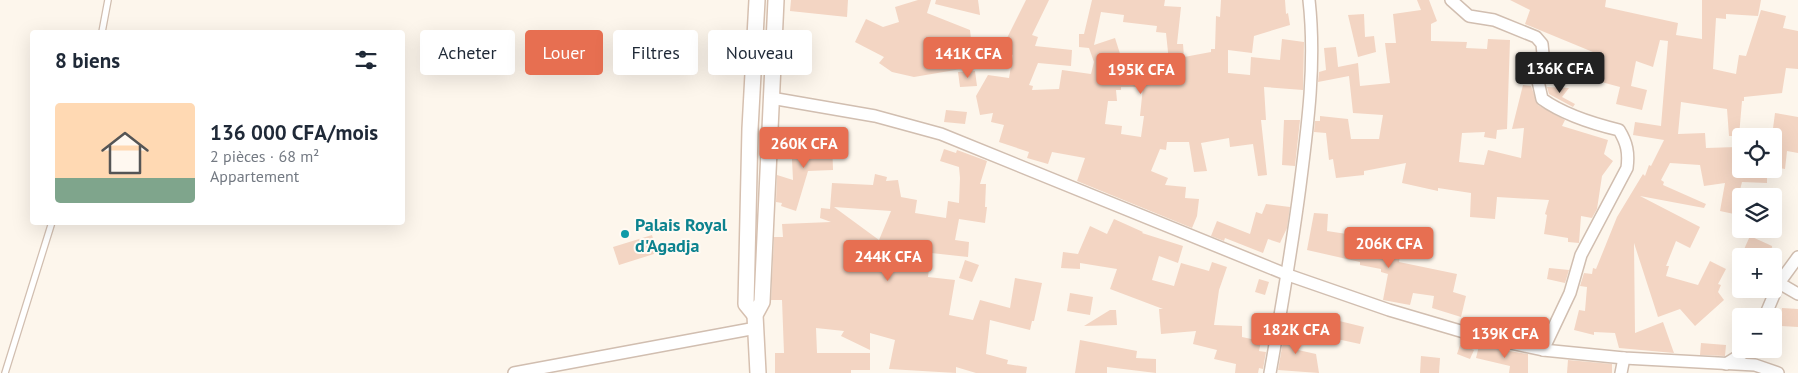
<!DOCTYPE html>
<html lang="fr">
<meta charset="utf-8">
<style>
:root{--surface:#fff;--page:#f6f6f7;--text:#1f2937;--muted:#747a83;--accent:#e76f51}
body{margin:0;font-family:"PT Sans",sans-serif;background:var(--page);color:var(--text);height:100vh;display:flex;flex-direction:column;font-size:19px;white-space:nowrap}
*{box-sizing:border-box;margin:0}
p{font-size:16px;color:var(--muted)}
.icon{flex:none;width:28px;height:28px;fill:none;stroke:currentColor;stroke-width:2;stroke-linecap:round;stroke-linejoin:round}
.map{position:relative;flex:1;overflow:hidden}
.side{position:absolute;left:30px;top:30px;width:375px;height:195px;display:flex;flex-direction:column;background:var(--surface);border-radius:5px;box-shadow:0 5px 20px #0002}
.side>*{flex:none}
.banner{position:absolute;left:420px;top:30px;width:475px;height:45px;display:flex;gap:10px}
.controls{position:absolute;left:1732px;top:128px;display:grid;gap:10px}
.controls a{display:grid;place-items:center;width:50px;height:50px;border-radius:5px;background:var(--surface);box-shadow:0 5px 20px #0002;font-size:25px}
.price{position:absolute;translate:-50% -42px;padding:0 11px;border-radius:5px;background:var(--accent);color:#fff;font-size:16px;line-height:32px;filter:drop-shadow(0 1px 2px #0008)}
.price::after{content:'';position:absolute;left:50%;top:30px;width:15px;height:11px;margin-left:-8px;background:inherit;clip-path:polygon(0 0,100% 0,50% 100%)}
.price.current{background:#222;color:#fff}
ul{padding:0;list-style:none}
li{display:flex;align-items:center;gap:15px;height:125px;padding:0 25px}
li span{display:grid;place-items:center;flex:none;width:140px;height:100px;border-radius:5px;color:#555}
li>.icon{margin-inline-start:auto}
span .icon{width:60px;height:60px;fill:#fffc;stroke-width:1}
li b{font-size:21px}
h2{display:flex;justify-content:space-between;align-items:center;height:60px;padding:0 25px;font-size:21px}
.pill{padding:0 18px;border-radius:5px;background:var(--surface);box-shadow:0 5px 20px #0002;font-size:18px;line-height:45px}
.pill.current{background:var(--accent);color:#fff}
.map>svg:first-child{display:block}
.building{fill:#f3d5c3;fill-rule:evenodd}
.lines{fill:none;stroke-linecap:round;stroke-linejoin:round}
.lane-casing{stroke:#d1beb0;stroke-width:8}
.street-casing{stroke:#d1beb0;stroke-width:14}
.secondary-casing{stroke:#d6c0b0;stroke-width:18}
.lane{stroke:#fff;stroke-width:5.5}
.street{stroke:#fff;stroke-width:11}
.secondary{stroke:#fff;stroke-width:15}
.culture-dot{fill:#0f9aa8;stroke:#fffaf3;stroke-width:2}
.labels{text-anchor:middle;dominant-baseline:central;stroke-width:4;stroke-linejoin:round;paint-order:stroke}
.culture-label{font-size:18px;font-weight:bold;fill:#0d838f;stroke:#fffaf3;text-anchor:start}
</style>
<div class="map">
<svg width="1798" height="373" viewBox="0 0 1798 373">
<rect width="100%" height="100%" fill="#fdf6ec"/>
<!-- building -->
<g class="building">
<polygon points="791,0 848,0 847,17 790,11"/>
<polygon points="918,0 931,0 927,13 970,30 972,48 968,48 967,68 914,77 892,72 879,63 884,57 855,42 866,19 883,27 899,22 895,7"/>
<polygon points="936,0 978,0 980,15 935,4"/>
<path d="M1026 0H1049L1032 35 1038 37 1035 46 1072 50 1071 66 1038 63 1029 85 1033 86 1032 90 1059 89 1062 70 1091 74 1094 62 1089 48 1079 47V34H1084L1092 0H1165L1164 6 1181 7 1177 44H1183L1184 57 1211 52V49H1215L1216 16 1220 17 1221 0H1285L1286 14 1288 13 1290 25 1254 36 1252 53 1228 50V73L1250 75 1251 57 1280 60 1282 39 1304 42 1303 90 1264 87 1266 120H1261L1267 175 1258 176 1253 144 1230 147 1229 138 1201 143 1207 171 1194 172 1189 142H1167L1166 150 1160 149 1151 171 1168 178 1165 185 1186 187 1185 198 1199 199 1197 216 1192 228 1077 181 1085 158 1052 152 1048 164 1027 158 1029 152 999 142 1004 125 991 122 993 113 980 115 976 96 988 75 1009 78 1013 55 1001 50ZM1101 12 1124 15 1123 22 1157 26 1156 32 1166 33 1170 71 1145 75V71H1126V60H1122L1115 38 1094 45ZM1121 87H1143L1140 116H1144L1141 137 1121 134 1122 126 1105 124 1108 101H1117L1116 90H1121Z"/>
<polygon points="1417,0 1429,0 1437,21 1431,24 1431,41 1467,42 1466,48 1487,49 1488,39 1510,40 1507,129 1497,130 1496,139 1484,137 1485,132 1462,133 1459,162 1484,165 1488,150 1521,158 1524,128 1512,129 1523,85 1531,86 1538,105 1565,120 1562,126 1608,140 1604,154 1613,161 1602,176 1597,209 1592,218 1581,216 1579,243 1568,242 1568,238 1544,234 1547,215 1545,214 1549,200 1497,197 1495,219 1470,217 1471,193 1438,188 1438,191 1402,183 1406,163 1364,171 1364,175 1336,178 1333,159 1329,160 1326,133 1314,132 1315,121 1320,121 1320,116 1348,119 1351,139 1379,139 1383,115 1353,113 1349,76 1318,82 1319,72 1326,70 1324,48 1336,47 1338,67 1358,63 1360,86 1390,83 1385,43 1396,43 1393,14 1421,10"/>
<polygon points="1510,0 1606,0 1605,7 1678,23 1676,35 1702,39 1702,0 1761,0 1758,16 1726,14 1726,19 1716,18 1713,69 1736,74 1739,55 1746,56 1761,10 1786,16 1783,28 1798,31 1798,69 1786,68 1782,93 1744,97 1744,101 1742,101 1739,136 1729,136 1727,109 1681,102 1678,134 1705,133 1706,148 1737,147 1739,168 1767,170 1767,183 1742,182 1734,214 1720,211 1725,183 1704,186 1700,165 1670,163 1661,180 1664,182 1663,185 1706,204 1704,208 1640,196 1700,227 1690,248 1676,241 1666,266 1669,266 1666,276 1698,285 1710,261 1726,269 1718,284 1721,285 1718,292 1724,300 1695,326 1680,309 1658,317 1634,243 1635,333 1663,322 1674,353 1619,348 1615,333 1594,332 1594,335 1574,330 1579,310 1585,311 1587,287 1580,286 1584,273 1592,274 1593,268 1596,269 1617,217 1643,174 1645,176 1649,165 1651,166 1664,140 1633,135 1635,122 1661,126 1668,41 1660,40 1653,67 1636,61 1631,86 1647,90 1642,110 1616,104 1620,87 1564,72 1573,61 1602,69 1605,57 1525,24 1530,10"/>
<polygon points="1364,14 1365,37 1374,36 1376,52 1358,57 1348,15"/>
<polygon points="795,33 806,36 802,53 792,51"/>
<polygon points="975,71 977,86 960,87 958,72"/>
<polygon points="1547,87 1569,88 1562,97 1575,104 1573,107 1549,94"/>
<polygon points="946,110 967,112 965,124 944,122"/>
<polygon points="1775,113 1798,117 1798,153 1787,151 1785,169 1774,167 1772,136"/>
<polygon points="1284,120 1300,120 1295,166 1282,165"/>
<polygon points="791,139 832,139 833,170 808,171 796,211 781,206 782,203 776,202 777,175 793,180"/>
<path d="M944 149 956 153 957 150 987 161 980 184H986L985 207H987L985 223 959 219 955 240 969 242 968 257 931 253 928 277 955 280 949 315 973 320 980 300 1010 308 1015 278 1042 283 1034 321H1032L1030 330 990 320 986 354 1008 360 1007 364 1027 367 1026 373H976L956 367V373L889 369 895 340 870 333V350L841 336 844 331 816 328 817 353H870V370H851V373H775V353H784L782 300H771L774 237H783L782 224 831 222 820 218 821 208 830 209 832 183 873 185 875 174 887 177 886 181 898 180 901 197 917 200 915 213 946 218 948 201 959 203 960 178 959 167 940 161ZM834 207 891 211 879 240Z"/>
<polygon points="1266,204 1290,207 1287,228 1280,243 1268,239 1263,253 1225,238 1224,241 1211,236 1217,221 1250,234 1256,212 1262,214"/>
<polygon points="1314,213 1328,214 1327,231 1360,236 1359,245 1384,250 1385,246 1401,249 1399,262 1457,274 1453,292 1466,296 1461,317 1432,308 1434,296 1413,293 1410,305 1383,300 1388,274 1381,272 1381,269 1360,265 1360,262 1307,250"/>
<polygon points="1114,219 1143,232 1142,233 1183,246 1178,263 1159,256 1152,280 1174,286 1181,263 1209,271 1212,262 1227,267 1219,290 1214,325 1242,326 1242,337 1261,341 1259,351 1266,352 1263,369 1259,368 1258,373 1235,373 1236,364 1214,359 1217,350 1193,344 1196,331 1161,334 1159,309 1163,309 1110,289 1117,269 1080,263 1080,269 1061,268 1063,252 1078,254 1090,226 1107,234"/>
<polygon points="652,235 657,253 619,265 613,247"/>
<polygon points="1750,236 1772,246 1771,256 1741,256"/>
<polygon points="965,260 979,265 972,282 959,278"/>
<polygon points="1549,268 1569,270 1565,283 1547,279"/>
<polygon points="1259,279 1269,282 1265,295 1255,292"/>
<polygon points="1070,293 1093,297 1090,315 1067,311"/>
<polygon points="1782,308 1798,309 1798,327 1781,326"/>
<polygon points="1110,310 1116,310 1117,325 1084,326"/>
<polygon points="1327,318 1364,327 1360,344 1323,336"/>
<polygon points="1285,330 1302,333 1298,350 1316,354 1319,373 1278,370"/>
<polygon points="1080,340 1137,351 1136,358 1156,359 1156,373 1107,367 1107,373 1075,373"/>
<polygon points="1701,343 1726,345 1725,356 1700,355"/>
<polygon points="1460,345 1474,350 1470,359 1457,354"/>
<polygon points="1479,346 1528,354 1528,373 1509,373 1510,366 1476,358"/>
<polygon points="1421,356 1440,358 1439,373 1420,373"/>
<polygon points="1568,360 1612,364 1612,373 1567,373"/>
</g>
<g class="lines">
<!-- lane casing -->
<g class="lane-casing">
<g id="lane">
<polyline points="102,32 108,0"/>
<polyline points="5,373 52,222"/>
</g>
</g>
<!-- street casing -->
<g class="street-casing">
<g id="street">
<path d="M1451 0 1469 16 1494 20 1536 37 1542 44 1543 54 1538 81 1542 99C1563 114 1594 124 1619 130 1627 143 1629 153 1627 168L1581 255 1570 293 1543 350"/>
<polyline points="771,98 875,116 941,134 1288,275 1389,310 1474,335 1543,350 1624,358 1755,365 1778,373"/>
<polyline points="1779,283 1798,294"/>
<polyline points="1765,316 1779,283 1798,257"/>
<polyline points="1726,364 1750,349"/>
<polyline points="514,373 756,328"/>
<path d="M1270 373C1281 311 1292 248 1300 186 1308 124 1316 62 1309 0"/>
<polyline points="1621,373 1624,358"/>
</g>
</g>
<!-- secondary casing -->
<g class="secondary-casing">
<g id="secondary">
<polyline points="755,315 746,304 750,129 757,0"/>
<polyline points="758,373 755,315 762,302 776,0"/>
</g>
</g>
<!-- lane -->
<use href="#lane" class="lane"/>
<!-- street -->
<use href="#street" class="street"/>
<!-- secondary -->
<use href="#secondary" class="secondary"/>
</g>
<!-- markers -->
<circle class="culture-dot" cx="625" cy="234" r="5"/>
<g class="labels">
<!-- culture labels -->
<g class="culture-label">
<text x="635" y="224">Palais Royal<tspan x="635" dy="21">d'Agadja</tspan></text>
</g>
</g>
</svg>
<div class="controls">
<a><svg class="icon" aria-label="locate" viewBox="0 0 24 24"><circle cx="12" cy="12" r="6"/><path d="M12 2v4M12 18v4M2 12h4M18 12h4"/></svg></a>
<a><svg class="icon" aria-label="layers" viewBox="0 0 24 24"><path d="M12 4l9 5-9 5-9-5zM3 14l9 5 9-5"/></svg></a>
<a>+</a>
<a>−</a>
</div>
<b class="price" style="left:968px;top:79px">141K CFA</b>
<b class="price current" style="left:1560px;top:94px">136K CFA</b>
<b class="price" style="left:1141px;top:95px">195K CFA</b>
<b class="price" style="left:804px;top:169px">260K CFA</b>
<b class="price" style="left:1389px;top:269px">206K CFA</b>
<b class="price" style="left:888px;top:282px">244K CFA</b>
<b class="price" style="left:1296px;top:355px">182K CFA</b>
<b class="price" style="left:1505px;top:359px">139K CFA</b>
<div class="banner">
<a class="pill">Acheter</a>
<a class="pill current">Louer</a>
<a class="pill">Filtres</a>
<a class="pill">Nouveau</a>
</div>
<section class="side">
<h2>8 biens<svg class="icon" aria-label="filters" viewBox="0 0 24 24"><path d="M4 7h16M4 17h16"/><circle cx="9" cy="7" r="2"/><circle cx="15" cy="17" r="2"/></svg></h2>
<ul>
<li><span style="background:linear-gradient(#ffd9b3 75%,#7fa58c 0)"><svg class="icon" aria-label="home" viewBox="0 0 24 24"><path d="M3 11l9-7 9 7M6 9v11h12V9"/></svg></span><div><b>136 000 CFA/mois</b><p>2 pièces · 68 m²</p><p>Appartement</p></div></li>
</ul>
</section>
</div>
